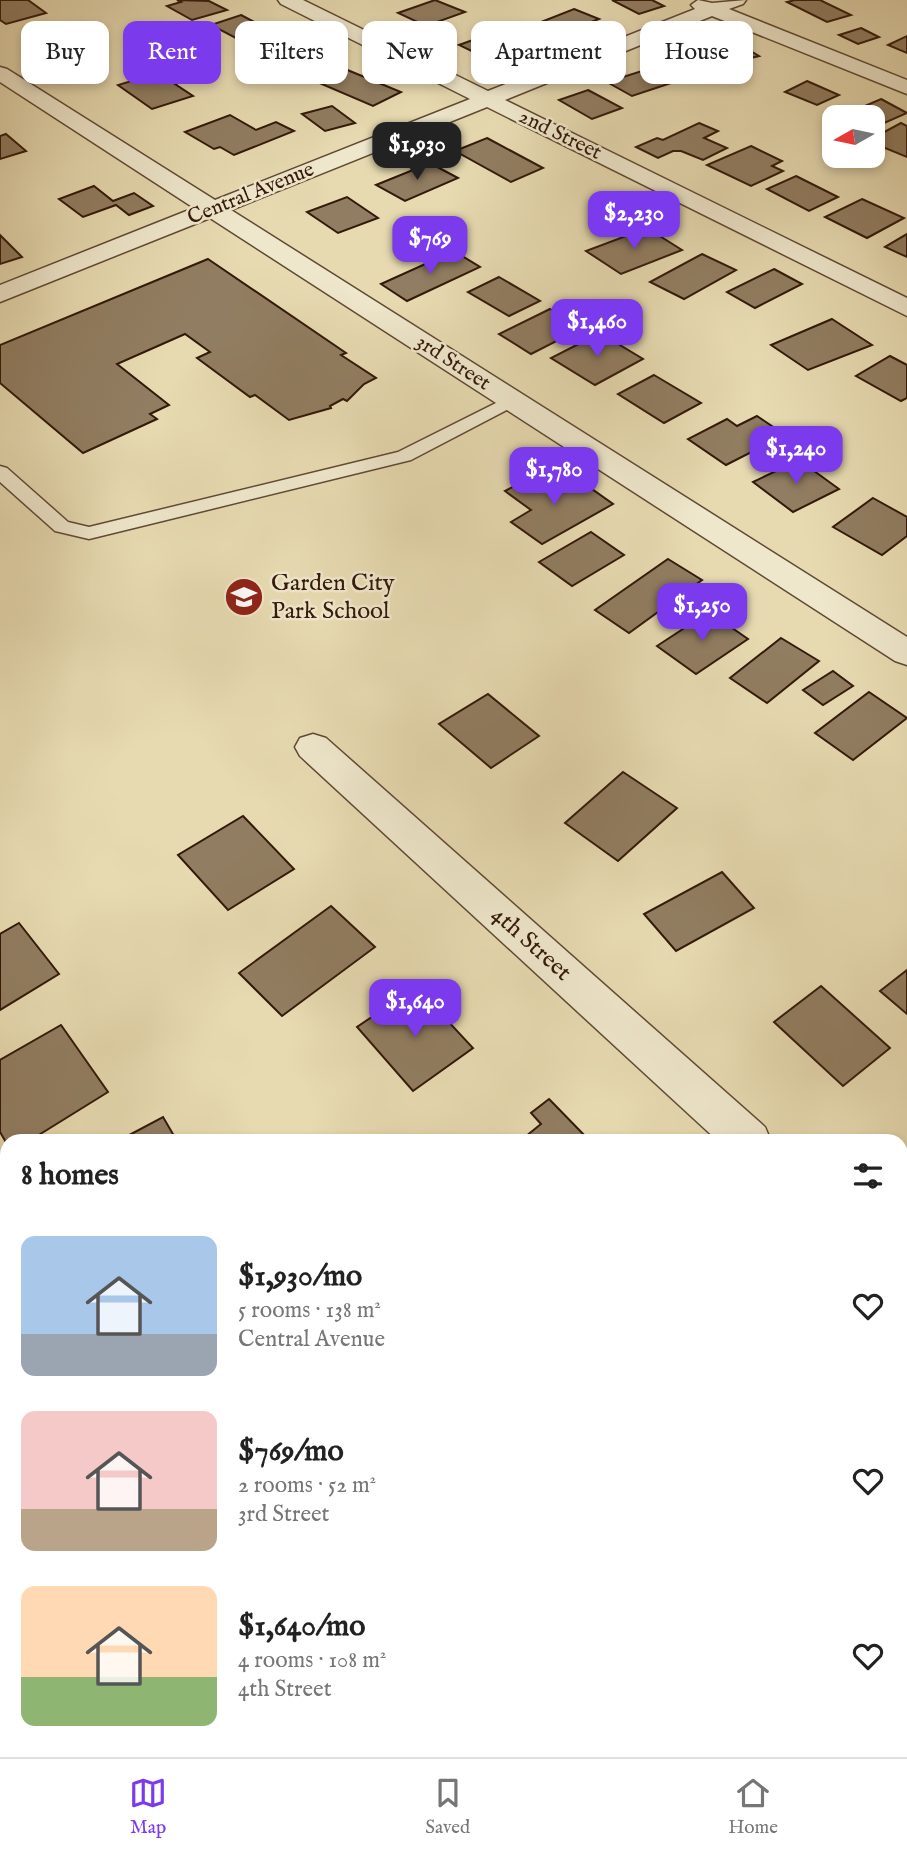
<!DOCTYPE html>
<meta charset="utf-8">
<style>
:root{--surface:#fff;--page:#f2f2f2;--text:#222;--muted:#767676;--line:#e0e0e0;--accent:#7c3aed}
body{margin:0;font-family:"IM FELL English",serif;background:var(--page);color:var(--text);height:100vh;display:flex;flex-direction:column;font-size:26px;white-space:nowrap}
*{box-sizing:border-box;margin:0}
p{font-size:23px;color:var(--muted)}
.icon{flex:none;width:38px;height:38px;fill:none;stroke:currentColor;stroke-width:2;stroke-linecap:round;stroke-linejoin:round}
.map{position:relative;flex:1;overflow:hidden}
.drawer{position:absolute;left:0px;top:1134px;width:908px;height:623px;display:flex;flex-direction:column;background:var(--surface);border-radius:21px 21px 0 0;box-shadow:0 4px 10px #0003}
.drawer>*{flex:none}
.top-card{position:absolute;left:21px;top:21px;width:866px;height:63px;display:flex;gap:14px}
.needle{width:46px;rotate:261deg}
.tools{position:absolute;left:822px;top:105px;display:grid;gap:14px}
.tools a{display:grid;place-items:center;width:63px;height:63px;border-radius:14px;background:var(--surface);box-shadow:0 4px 10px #0003;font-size:35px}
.price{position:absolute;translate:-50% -60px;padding:0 16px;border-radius:14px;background:var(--accent);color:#fff;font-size:23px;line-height:46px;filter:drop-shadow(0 2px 4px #0008)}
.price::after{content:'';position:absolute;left:50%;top:42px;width:21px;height:16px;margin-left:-10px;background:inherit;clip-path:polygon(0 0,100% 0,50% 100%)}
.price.on{background:#222;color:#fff}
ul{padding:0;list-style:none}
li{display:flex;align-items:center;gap:21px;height:175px;padding:0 21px}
li span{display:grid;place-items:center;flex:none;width:196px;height:140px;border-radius:14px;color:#555}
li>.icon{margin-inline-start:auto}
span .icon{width:84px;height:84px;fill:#fffc;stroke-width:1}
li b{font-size:30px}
h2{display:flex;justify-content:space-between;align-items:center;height:84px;padding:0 21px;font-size:30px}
.tag{padding:0 24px;border-radius:14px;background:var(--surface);box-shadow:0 4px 10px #0003;font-size:24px;line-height:63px}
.tag.on{background:var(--accent);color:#fff}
.tab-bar{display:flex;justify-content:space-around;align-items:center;height:98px;border-top:2px solid var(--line);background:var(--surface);font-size:19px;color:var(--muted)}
.tab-bar a{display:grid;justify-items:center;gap:4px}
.tab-bar .on{color:var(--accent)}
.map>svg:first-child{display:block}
.building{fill:#917d61;stroke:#33190a;stroke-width:2}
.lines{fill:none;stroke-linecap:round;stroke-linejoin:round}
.service-casing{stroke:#604934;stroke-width:3}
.minor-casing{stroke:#604934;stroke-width:3}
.service{fill:#efe7cc;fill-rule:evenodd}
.minor{fill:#efe7cc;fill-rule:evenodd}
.labels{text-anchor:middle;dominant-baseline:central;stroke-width:5;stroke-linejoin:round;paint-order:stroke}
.far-street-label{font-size:21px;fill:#33190a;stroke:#efe7cc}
.poi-label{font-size:24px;fill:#33190a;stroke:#efe7cc;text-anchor:start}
.street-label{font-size:24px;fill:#33190a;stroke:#efe7cc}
</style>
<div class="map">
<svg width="907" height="1757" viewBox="0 0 907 1757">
<rect width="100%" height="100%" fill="#e7dab1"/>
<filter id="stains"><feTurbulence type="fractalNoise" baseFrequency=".00286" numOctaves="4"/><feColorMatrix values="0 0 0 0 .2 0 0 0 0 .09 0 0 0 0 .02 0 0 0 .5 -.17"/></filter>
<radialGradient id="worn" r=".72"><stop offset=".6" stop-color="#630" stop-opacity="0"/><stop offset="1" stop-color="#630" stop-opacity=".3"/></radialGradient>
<!-- building -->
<g class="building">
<polygon points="0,0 28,0 46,13 6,24 0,20"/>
<polygon points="177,0 209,1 227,10 192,20 167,6 181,2"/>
<polygon points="435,0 465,12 426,26 398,13"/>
<polygon points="612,0 652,0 664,6 639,14"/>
<polygon points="795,0 820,0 851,15 827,22 787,2"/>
<polygon points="574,9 599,19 566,32 541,22"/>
<polygon points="241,15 279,35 249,45 211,25"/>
<polygon points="69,23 103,43 66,54 33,34"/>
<polygon points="861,28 879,37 858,44 839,35"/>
<polygon points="525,30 556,46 530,55 500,39"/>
<polygon points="724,35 759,56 730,63 696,42"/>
<polygon points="907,36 907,53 888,45"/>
<polygon points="481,37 510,51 488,59 459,45"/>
<polygon points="178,67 194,78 175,84 193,96 152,109 118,85"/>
<polygon points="345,69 401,92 373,106 317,82"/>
<polygon points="645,70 671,83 632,96 607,82"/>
<polygon points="807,81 839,95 817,105 785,92"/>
<polygon points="588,90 622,108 592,119 559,100"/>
<polygon points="881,99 907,113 873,128 873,117 839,117"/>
<polygon points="332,106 355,123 325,131 302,114"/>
<polygon points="230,115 256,130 276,122 294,131 234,155 220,147 214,149 185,132"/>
<polygon points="699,123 718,131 704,138 727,148 703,160 681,151 673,151 658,158 636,147 657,138 663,140"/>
<polygon points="901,123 907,126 907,157 873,143 873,138"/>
<polygon points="6,134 26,151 0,159 0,136"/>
<polygon points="487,138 543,168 511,182 455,151"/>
<polygon points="751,146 782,161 772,166 783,171 751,186 707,165"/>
<polygon points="430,163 458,178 405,201 376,185"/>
<polygon points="796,176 838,197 809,211 767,189"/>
<polygon points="94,186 113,201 134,193 153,206 129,215 116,205 83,217 59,199"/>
<polygon points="347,197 378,218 338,233 307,212"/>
<polygon points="862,199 904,218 867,238 825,217"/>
<polygon points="635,201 656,211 611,233 590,222"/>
<polygon points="647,228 682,250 621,274 586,251"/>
<polygon points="907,234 907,257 885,247"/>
<polygon points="0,235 22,257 0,264"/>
<polygon points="454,251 480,267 407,301 381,284"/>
<polygon points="702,254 736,270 684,299 650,282"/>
<polygon points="208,259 346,353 341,355 376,378 364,384 347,401 343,399 330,406 331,408 289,420 255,395 250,397 197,358 210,352 185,334 117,364 169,405 150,414 157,419 83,453 0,383 0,345"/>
<polygon points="774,269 802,284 755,308 727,292"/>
<polygon points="499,277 540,301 509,316 468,292"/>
<polygon points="550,309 582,328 531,354 499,334"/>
<polygon points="832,319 872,345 808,370 771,345"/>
<polygon points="600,333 643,359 595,385 551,358"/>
<polygon points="890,356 907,365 907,398 901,401 856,376"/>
<polygon points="654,375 701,403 664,423 618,394"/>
<polygon points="757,416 785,435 726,465 688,439 727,419 737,426"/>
<polygon points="799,460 839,489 793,512 753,482"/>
<polygon points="539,473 565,492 582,482 613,504 542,544 511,522 531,510 505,491"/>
<polygon points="873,498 907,517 907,536 882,555 833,527"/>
<polygon points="591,532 624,555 572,586 539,562"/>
<polygon points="668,559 702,580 629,633 595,610"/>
<polygon points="709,612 748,639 696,674 657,646"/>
<polygon points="781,638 819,661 767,703 730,678"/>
<polygon points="833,671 853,686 823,705 803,690"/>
<polygon points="869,692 907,718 853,760 815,733"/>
<polygon points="488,694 539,736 491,768 439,724"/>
<polygon points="623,772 677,808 618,861 565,823"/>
<polygon points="243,816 294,869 228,910 178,855"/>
<polygon points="722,872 754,908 676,951 644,914"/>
<polygon points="331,906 375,947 282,1016 239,973"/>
<polygon points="19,923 59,974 0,1010 0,934"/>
<polygon points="907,970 907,1014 880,991"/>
<polygon points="821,986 890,1048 843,1086 774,1022"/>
<polygon points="416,987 473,1048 413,1091 357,1027"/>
<polygon points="61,1025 108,1092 29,1141 7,1141 7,1144 0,1132 0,1060"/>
<polygon points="549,1099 590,1141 520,1141 541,1124 531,1113"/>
<polygon points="163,1117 177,1141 118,1141"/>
<polygon points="907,1422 907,1503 901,1497 901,1428"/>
<polygon points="670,1750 762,1750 769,1757 665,1757"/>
</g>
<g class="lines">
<!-- service casing -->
<g class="service-casing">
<polygon id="service" points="512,395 518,396 521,400 518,404 411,460 89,539 55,531 0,482 0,466 7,468 68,522 89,527 398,452"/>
</g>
<!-- minor casing -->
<g class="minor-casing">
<g id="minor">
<polygon points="278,0 303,0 488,91 695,9 691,5 698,0 712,3 746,0 743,4 729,9 907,80 907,94 712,16 505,100 907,298 907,316 487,107 231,210 907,637 907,665 895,661 210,218 0,302 0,285 194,208 0,82 0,67 7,69 215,200 470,99 281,4"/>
<polygon points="313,734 326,738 765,1127 771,1141 718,1141 300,756 295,747 300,738"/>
<polygon points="907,1213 907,1306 901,1304 901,1215"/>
<polygon points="0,1377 7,1380 7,1437 0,1434"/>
<polygon points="199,1750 258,1750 261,1757 202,1757"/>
<polygon points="375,1750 437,1750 434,1757 372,1757"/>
</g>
</g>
<!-- service -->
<use href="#service" class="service"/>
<!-- minor -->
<use href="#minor" class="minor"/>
</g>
<!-- icons -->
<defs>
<g id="school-disc" transform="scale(2.0125)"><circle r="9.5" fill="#8f2418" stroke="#efe7cc"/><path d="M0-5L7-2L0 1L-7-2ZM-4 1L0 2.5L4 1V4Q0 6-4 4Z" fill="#fff"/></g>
</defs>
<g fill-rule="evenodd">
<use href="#school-disc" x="244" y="597"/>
</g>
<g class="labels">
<!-- far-street labels -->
<g class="far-street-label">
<text transform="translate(560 135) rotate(26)">2nd Street</text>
<text transform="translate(251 194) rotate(-22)">Central Avenue</text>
<text transform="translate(453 363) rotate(33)">3rd Street</text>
</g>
<!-- poi labels -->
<g class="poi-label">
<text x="271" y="583">Garden City<tspan x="271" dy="28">Park School</tspan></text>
</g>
<!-- street labels -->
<g class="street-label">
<text transform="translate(531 944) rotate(42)">4th Street</text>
</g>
</g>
<rect width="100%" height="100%" filter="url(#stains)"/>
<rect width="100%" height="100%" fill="url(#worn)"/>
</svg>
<div class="tools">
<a><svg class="needle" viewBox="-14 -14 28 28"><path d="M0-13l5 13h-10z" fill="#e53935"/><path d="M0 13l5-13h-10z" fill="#767676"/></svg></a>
</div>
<b class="price on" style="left:417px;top:182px">$1,930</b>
<b class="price" style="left:634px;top:251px">$2,230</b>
<b class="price" style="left:430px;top:276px">$769</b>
<b class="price" style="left:597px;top:359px">$1,460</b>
<b class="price" style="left:796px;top:486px">$1,240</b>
<b class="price" style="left:554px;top:507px">$1,780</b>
<b class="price" style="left:702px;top:643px">$1,250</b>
<b class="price" style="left:415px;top:1039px">$1,640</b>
<div class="top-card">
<a class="tag">Buy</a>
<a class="tag on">Rent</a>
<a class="tag">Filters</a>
<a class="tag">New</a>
<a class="tag">Apartment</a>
<a class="tag">House</a>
</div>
<section class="drawer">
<h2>8 homes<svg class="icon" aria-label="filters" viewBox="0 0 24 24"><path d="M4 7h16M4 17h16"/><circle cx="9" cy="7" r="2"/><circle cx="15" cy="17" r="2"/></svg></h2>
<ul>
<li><span style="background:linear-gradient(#a9c7e8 70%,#9aa5b1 0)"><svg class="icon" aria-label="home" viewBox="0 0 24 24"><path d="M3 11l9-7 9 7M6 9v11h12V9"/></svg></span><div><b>$1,930/mo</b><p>5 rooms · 138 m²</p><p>Central Avenue</p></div><svg class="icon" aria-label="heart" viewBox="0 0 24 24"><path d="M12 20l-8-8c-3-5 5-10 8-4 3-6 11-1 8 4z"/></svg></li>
<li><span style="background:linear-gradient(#f6c9c9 70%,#b9a48a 0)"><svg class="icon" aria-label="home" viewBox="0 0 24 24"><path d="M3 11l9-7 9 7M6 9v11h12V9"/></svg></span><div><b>$769/mo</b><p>2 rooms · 52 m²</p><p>3rd Street</p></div><svg class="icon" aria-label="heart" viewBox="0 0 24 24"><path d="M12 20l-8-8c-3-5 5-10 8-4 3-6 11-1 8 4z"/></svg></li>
<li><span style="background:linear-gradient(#ffd9b3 65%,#8fb573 0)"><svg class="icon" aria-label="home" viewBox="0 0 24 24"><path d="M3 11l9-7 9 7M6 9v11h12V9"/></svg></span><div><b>$1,640/mo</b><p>4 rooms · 108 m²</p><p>4th Street</p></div><svg class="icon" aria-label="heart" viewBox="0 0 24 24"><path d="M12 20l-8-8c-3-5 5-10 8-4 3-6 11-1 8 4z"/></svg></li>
</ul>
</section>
</div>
<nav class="tab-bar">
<a class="on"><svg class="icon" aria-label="map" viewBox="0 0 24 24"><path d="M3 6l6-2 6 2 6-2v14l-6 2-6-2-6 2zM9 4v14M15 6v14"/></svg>Map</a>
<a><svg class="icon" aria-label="saved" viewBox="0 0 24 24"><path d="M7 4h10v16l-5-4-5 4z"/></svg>Saved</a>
<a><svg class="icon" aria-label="home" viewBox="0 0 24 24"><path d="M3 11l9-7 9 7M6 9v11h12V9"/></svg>Home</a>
</nav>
